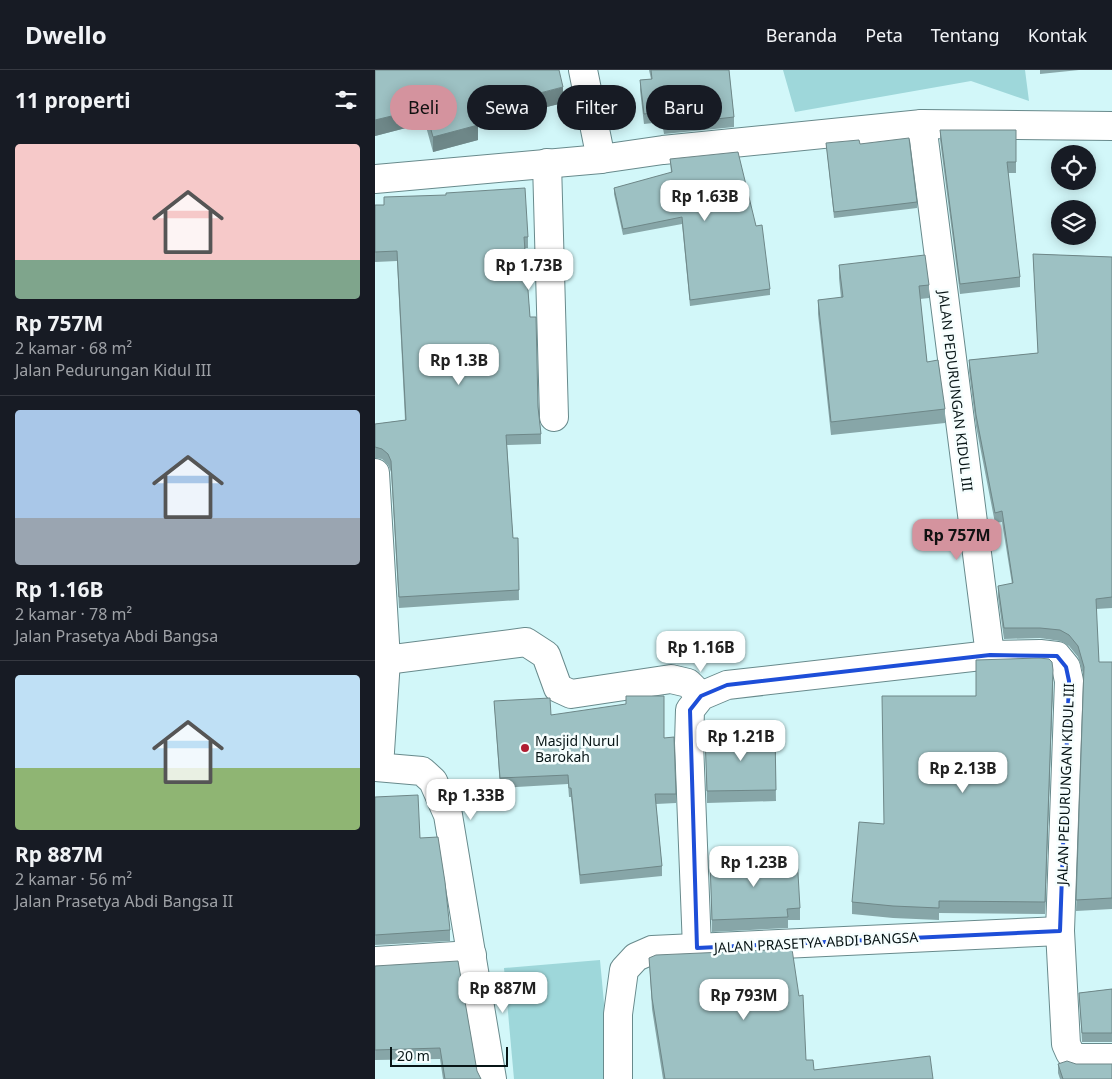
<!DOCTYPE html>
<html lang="id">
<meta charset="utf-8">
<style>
:root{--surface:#171b24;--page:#242831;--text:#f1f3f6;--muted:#9ea1a6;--line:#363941;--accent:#d4939e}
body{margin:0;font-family:"Noto Sans",sans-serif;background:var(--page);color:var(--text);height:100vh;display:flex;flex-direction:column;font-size:19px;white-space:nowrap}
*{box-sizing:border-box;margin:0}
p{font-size:16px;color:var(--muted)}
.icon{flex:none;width:28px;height:28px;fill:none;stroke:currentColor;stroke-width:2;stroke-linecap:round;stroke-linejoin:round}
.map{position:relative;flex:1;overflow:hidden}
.panel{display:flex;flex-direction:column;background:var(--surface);width:375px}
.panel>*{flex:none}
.hud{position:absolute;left:15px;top:15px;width:475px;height:45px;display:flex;gap:10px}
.buttons{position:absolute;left:676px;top:75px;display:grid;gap:10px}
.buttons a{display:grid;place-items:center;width:45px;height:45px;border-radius:50%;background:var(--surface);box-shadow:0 2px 12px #0003;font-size:25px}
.scale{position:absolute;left:15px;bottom:12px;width:118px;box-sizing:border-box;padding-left:5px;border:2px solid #081516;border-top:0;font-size:14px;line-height:18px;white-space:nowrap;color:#081516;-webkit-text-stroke:4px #f6fefe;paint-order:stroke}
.price{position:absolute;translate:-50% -42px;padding:0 11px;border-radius:10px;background:#fff;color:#222;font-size:16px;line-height:32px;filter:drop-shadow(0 1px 2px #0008)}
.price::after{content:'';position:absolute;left:50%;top:30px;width:15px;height:11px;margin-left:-8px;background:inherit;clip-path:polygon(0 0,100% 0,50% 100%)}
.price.selected{background:var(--accent);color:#111}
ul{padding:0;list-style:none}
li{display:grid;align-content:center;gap:10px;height:265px;padding:0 15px}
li+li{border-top:1px solid var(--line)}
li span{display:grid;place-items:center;height:155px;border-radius:5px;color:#555}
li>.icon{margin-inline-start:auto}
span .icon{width:90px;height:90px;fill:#fffc;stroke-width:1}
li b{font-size:21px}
h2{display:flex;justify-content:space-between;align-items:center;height:60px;padding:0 15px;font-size:21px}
.pill{padding:0 18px;border-radius:22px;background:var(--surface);box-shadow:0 2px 12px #0003;font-size:18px;line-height:45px}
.pill.selected{background:var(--accent);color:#111}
header{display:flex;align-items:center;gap:30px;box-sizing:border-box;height:70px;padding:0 25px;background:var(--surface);border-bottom:1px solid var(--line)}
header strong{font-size:24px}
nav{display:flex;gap:28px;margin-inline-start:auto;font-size:18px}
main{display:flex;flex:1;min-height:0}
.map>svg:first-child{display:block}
.green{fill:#9ed7da}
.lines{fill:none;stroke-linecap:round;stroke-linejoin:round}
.minor-casing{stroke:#688a8c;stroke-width:30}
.minor{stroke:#fff;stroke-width:28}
.wall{fill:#87a6a8}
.shaded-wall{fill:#6e8788}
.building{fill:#9dc1c3;stroke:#6e8788}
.marked{fill:none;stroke:#1d4ed8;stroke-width:4;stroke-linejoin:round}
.poi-dot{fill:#b01d32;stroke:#f6fefe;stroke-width:2}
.labels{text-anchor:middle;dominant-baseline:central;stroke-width:5;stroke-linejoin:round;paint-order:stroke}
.street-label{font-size:14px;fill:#081516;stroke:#f6fefe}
.poi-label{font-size:14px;fill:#081516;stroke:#f6fefe;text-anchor:start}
</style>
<header>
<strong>Dwello</strong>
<nav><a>Beranda</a><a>Peta</a><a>Tentang</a><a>Kontak</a></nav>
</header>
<main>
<section class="panel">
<h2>11 properti<svg class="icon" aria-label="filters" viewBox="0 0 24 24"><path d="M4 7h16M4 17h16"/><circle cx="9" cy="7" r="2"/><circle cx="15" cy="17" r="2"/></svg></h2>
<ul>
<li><span style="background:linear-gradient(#f6c9c9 75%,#7fa58c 0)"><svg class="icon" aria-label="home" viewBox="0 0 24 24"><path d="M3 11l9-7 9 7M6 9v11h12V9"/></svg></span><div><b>Rp 757M</b><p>2 kamar · 68 m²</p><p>Jalan Pedurungan Kidul III</p></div></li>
<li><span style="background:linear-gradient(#a9c7e8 70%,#9aa5b1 0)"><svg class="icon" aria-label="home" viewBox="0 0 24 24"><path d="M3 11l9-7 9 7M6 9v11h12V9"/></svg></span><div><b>Rp 1.16B</b><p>2 kamar · 78 m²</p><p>Jalan Prasetya Abdi Bangsa</p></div></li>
<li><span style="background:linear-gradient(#bfe0f5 60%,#8fb573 0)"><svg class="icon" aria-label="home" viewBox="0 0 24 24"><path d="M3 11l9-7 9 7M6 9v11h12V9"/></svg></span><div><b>Rp 887M</b><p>2 kamar · 56 m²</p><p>Jalan Prasetya Abdi Bangsa II</p></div></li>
</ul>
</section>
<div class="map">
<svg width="737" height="1009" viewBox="0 0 737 1009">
<rect width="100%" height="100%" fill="#d2f7f9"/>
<!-- green -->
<g class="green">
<polygon points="408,0 650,0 654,31 596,11 420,42"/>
<polygon points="225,890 236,1009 139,1009 129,898"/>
</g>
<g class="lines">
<!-- minor casing -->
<g class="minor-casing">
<g id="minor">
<polyline points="208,0 226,89"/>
<polyline points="547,54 615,585 665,584 682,586 691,597 694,611 685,861 691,974 695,983 701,988 737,988"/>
<polyline points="172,93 179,347"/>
<polyline points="0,109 226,89 288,80 547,54 737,56"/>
<polyline points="0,403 11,590 4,697"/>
<polyline points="11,590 151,572 171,585 183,618 196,624 296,609 313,613 326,626"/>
<polyline points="0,697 47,701 58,711 73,745 117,1009"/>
<polyline points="322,878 314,673 315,640 326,626 352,615 615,585"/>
<polyline points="0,891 97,885"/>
<polyline points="243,1009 243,944 249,900 261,887 277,880 685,861"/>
</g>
</g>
<!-- minor -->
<use href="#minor" class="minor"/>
</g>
<!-- wall -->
<g class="wall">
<polygon points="0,0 188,33 103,54 103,70 58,82 50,53 0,66"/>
<polygon points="274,0 354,0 359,47 359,57 289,64 287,52 269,54 265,20 265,10 276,9"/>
<polygon points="665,0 704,0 665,4"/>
<polygon points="565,60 641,60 641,103 633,103 645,207 645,217 585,224 565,70"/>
<polygon points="451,73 485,74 542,132 542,138 459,148"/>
<polygon points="295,89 395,219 395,225 315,236 307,154 248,165 239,124 239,118 296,103"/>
<polygon points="0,135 153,167 153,178 150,178 155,247 166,364 166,374 132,375 138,468 143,468 144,530 24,538 16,402 13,395 7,389 0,388 0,354 30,350 22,191 0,192"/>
<polygon points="658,184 737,187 737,538 721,539 724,592 737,592 737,839 701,841 709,607 703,587 694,576 685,571 665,568 629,569 623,527 623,516 637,514 627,452 620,453 601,356 594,301 594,290 663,283"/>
<polygon points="464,195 554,215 554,228 545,229 552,292 570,339 570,353 456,365 443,244 443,230 466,228 464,208"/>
<polygon points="678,612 670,844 564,843 564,850 518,848 477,844 477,832 509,754 601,626"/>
<polygon points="119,631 176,645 289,668 301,724 301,733 281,734 287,796 287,806 205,814 196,727 194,727 193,714 125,718"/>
<polygon points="400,663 401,731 332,733 330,665"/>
<polygon points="0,727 45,768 75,860 75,871 0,875"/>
<polygon points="335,790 425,838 425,850 413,850 413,858 337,862"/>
<polygon points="274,888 431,990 439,1000 558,1009 288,1009 277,939"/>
<polygon points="0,896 102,1001 106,1009 68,1009 65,989 0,990"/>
<polygon points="737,919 737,972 707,972 704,923"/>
<polygon points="683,994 701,994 737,1009 685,1009 683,1003"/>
</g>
<!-- shaded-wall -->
<g class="shaded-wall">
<polygon points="188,17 188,33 99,55 99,40"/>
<polygon points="50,38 50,53 0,66 0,50"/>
<polygon points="103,55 103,70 58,82 58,67"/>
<polygon points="678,600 678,612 670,844 670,832"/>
</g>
<!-- building -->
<g class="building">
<polygon points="0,0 184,0 188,17 99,40 103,55 58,67 50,38 0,50"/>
<polygon points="276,0 354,0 359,47 289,55 287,42 269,44 265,10 277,9"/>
<polygon points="565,60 641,60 641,92 632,92 645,207 585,214"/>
<polygon points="534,68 542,132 459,142 451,73 484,70 485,74"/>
<polygon points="363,82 381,156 387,155 395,219 315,230 307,147 248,159 239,118 297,102 295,89"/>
<polygon points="150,118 153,167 149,167 155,247 161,247 163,337 166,364 131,365 138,468 143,468 144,520 24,527 16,391 13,384 7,379 0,377 0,354 31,350 22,181 0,182 0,135 9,135 9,127 71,125 71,123"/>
<polygon points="658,184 737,187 737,527 721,529 724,592 737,592 737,828 701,830 709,597 703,576 694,565 685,560 665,558 629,558 623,516 638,513 627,441 620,443 601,345 594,290 663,283"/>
<polygon points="550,185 554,215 544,216 552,292 563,290 570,339 456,352 443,230 468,227 464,195"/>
<polygon points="664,588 674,589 677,592 678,600 670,832 564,831 564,838 518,836 477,832 484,752 509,754 507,626 601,626 601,590"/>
<polygon points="251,626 289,626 289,668 299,667 301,724 280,724 287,796 205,805 196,718 194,718 193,705 125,708 119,631 175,628 176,645 251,634"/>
<polygon points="400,663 401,720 332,721 330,665"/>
<polygon points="43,725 45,768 63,767 70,812 75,860 0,865 0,727"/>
<polygon points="422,786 425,838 412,839 413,847 337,850 335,790"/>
<polygon points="417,879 424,926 428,925 431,990 438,990 439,1000 555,986 558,1009 290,1009 277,928 274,888 281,885"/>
<polygon points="83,891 102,1001 106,1009 70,1009 65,978 0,980 0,896"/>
<polygon points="737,919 737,963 707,963 704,923"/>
<polygon points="692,991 701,994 737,994 737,1009 688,1009 683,994"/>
</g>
<!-- marked area -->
<path class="marked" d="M615 585 682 586 691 597 694 611 685 861 322 878 315 640 326 626 352 615Z"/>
<!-- markers -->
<circle class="poi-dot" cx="150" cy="678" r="5"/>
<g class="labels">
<!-- street labels -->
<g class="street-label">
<text transform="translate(581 321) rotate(83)">JALAN PEDURUNGAN KIDUL III</text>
<text transform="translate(690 714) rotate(-88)">JALAN PEDURUNGAN KIDUL III</text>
<text transform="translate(441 872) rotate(-3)">JALAN PRASETYA ABDI BANGSA</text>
</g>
<!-- poi labels -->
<g class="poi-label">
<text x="160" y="670">Masjid Nurul<tspan x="160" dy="16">Barokah</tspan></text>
</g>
</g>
</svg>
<div class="buttons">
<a><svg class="icon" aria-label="locate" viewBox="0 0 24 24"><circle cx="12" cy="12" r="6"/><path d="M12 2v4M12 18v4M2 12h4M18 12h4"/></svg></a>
<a><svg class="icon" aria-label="layers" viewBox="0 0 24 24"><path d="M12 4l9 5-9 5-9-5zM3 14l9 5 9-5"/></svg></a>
</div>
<div class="scale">20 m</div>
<b class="price" style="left:330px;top:152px">Rp 1.63B</b>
<b class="price" style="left:154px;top:221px">Rp 1.73B</b>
<b class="price" style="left:84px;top:316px">Rp 1.3B</b>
<b class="price selected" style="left:582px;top:491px">Rp 757M</b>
<b class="price" style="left:326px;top:603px">Rp 1.16B</b>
<b class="price" style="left:366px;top:692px">Rp 1.21B</b>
<b class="price" style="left:588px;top:724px">Rp 2.13B</b>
<b class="price" style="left:96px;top:751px">Rp 1.33B</b>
<b class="price" style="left:379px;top:818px">Rp 1.23B</b>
<b class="price" style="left:128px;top:944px">Rp 887M</b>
<b class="price" style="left:369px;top:951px">Rp 793M</b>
<div class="hud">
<a class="pill selected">Beli</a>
<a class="pill">Sewa</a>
<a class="pill">Filter</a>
<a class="pill">Baru</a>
</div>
</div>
</main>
